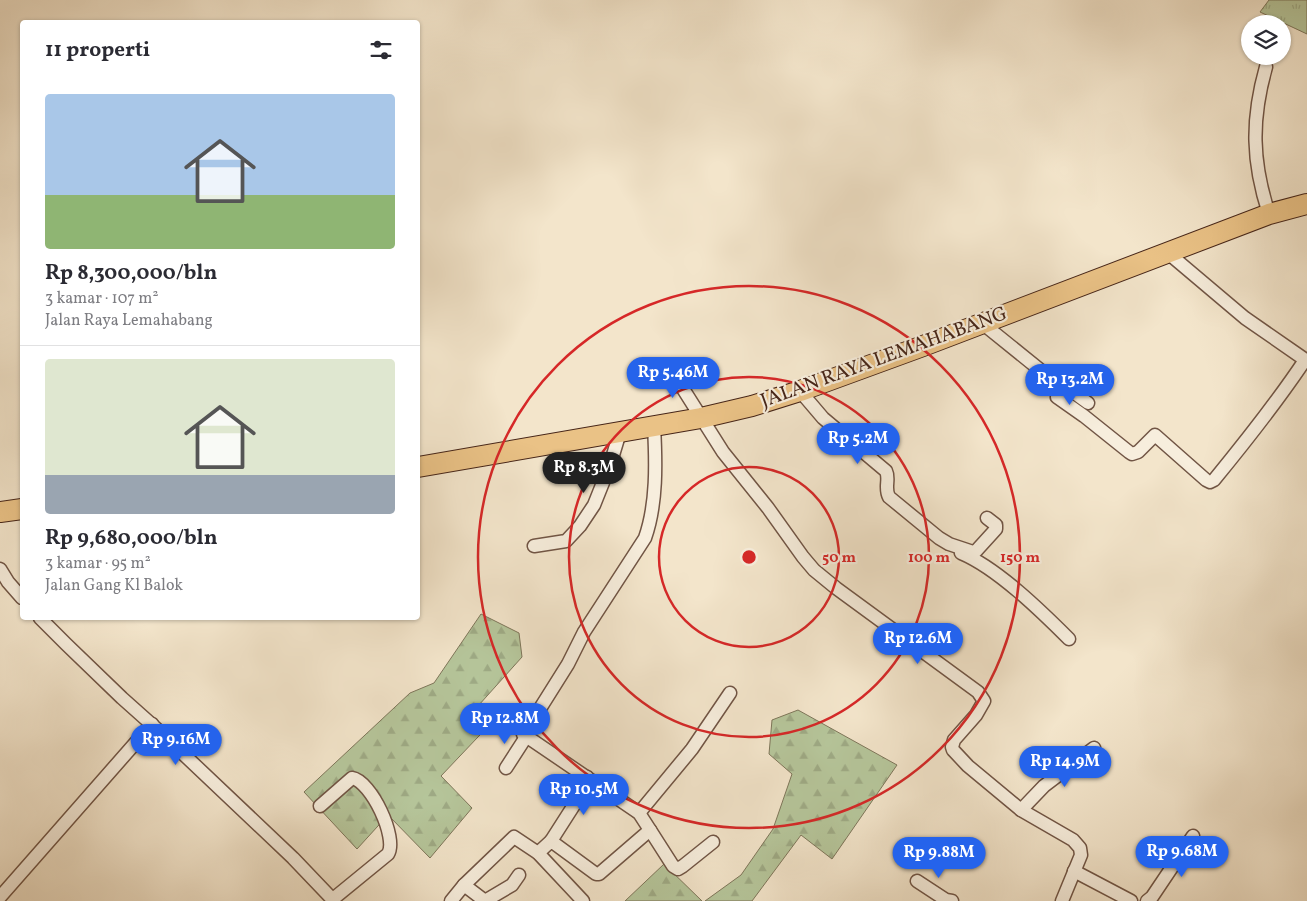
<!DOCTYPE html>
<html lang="id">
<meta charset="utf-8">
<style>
:root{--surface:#fff;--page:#f2f2f3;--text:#2b2b33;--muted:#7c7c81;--line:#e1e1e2;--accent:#2563eb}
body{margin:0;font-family:Vollkorn,serif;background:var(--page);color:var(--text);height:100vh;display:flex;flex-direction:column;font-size:19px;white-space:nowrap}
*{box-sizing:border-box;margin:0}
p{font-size:16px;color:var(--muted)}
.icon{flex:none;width:28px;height:28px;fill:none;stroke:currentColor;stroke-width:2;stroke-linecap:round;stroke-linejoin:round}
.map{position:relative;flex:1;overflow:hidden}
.drawer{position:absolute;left:20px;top:20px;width:400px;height:600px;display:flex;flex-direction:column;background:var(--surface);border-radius:5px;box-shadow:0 1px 4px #0004}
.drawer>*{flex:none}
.fabs{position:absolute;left:1241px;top:15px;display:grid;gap:10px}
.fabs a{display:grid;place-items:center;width:50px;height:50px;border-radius:50%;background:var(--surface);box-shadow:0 1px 4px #0004;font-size:25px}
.price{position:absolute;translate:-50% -42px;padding:0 11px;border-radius:18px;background:var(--accent);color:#fff;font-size:16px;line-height:32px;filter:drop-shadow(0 1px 2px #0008)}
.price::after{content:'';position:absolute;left:50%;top:30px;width:15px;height:11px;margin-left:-8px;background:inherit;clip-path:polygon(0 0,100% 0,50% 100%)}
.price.current{background:#222;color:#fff}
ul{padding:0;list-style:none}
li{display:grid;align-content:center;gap:10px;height:265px;padding:0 25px}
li+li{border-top:1px solid var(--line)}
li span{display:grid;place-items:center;height:155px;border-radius:5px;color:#555}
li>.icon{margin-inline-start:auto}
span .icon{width:90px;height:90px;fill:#fffc;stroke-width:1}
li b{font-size:21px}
h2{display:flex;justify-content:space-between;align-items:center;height:60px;padding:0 25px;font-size:21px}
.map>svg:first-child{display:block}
.grass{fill:url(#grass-tufts);stroke:#7e765a}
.forest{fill:url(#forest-firs);stroke:#7e765a}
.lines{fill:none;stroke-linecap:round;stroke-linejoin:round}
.minor-casing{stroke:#715545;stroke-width:15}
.primary-casing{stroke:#462518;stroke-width:22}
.minor{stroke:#f7eedd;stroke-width:12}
.primary{stroke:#eac286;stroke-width:20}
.ring{fill:none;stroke:#d62828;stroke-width:2.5}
.labels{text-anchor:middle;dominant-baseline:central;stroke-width:4.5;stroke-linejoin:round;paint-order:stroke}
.street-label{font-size:20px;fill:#462518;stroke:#f7eedd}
.centre{fill:#d62828;stroke:#f7eedd;stroke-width:2.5}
.ring-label{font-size:15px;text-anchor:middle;font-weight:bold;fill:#d62828;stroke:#f7eedd;stroke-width:4.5;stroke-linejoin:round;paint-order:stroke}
</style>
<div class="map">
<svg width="1307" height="901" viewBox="0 0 1307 901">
<defs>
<pattern id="grass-tufts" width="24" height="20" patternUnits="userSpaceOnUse" patternTransform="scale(1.25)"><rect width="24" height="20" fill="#b6c69b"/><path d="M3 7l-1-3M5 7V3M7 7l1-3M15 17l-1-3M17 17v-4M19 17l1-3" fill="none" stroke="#9eaa85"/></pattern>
<pattern id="forest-firs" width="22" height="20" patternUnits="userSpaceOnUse" patternTransform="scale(1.25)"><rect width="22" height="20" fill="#b6c69b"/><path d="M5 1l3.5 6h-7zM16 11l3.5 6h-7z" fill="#9eaa85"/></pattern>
</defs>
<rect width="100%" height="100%" fill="#f3e5cb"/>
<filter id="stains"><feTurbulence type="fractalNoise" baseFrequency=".004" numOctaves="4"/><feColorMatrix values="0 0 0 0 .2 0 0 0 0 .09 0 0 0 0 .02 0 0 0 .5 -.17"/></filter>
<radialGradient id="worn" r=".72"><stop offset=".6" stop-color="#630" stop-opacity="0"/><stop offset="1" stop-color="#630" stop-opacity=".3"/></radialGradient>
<!-- grass -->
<polygon class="grass" points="1269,0 1307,0 1307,34 1260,12"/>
<!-- forest -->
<g class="forest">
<polygon points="481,614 519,633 522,657 478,706 496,718 441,776 472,808 430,858 388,815 357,849 304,792 410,693 434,683"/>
<polygon points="798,710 897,765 832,859 801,835 752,901 705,901 741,875 773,829 792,774 769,754 772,720"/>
<polygon points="664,864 702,901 625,901"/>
</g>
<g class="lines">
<!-- minor casing -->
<g class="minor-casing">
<g id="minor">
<path d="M1266 67C1251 120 1252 162 1269 214"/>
<polyline points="1168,253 1245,318 1307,361"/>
<polyline points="982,323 1060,386 1066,387 1088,403"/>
<polyline points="668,365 723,452 768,508 803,557 814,570 836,588 978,692 984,701 976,715 954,740 952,747 953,750 968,766 1021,810 1073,840 1080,848 1081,855 1062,901"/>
<path d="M1060 386 1057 397 1084 416 1129 452 1132 454 1138 452 1155 435 1206 480 1210 482 1214 480C1246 441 1277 402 1305 360"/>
<path d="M800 391 823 418 886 471C890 479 884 488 889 497L939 538 949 544 973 552 976 551 996 529V525L987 518"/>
<polyline points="534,546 566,541 580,526 594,505 610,465 620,432"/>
<path d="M961 553C997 568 1041 611 1069 639"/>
<polyline points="0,569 8,582 22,598"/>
<polyline points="40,618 66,644 122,698 159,731 293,858 334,901"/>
<polyline points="506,768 526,737"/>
<path d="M320 806 352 778C371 781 398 838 388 854L333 899"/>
<polyline points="1021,810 1044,786 1094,748"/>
<polyline points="639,813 692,749 730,693"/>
<polyline points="650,830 673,866 678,869 683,866 713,842"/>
<polyline points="551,841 583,791 587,777"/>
<path d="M538 853 551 841 596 874H599L650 830 639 813 523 734 524 729 541 707 568 664 584 632 645 538C657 504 656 463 654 426"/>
<polyline points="1074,871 1131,901"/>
<polyline points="917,881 946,900 952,901"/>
<polyline points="464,885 485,901"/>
<polyline points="0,897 152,724"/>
<polyline points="451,901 464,885 514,837 538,853 583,901"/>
<polyline points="485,901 512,885 519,875"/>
<polyline points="1147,901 1152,897 1193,836"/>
</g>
</g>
<!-- primary casing -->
<g class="primary-casing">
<g id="primary">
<polyline points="418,467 701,418 752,406 800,391 923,346 1269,214 1307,204"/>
<polyline points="0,512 22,509"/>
</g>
</g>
<!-- minor -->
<use href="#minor" class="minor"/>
<!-- primary -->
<use href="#primary" class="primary"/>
</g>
<!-- distance rings -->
<g class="ring">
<circle cx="749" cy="557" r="90"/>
<circle cx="749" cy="557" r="180"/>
<circle cx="749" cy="557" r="271"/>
</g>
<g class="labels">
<!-- street labels -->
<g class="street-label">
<text transform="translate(884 358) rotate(-20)">JALAN RAYA LEMAHABANG</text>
</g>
</g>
<circle cx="749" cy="557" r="8" class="centre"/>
<g class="ring-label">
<text x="839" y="562">50 m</text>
<text x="929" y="562">100 m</text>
<text x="1020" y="562">150 m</text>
</g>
<rect width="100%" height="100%" filter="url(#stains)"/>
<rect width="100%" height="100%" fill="url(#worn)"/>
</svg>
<div class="fabs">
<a><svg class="icon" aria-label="layers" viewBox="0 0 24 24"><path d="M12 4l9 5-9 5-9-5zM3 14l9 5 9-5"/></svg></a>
</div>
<b class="price" style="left:673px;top:399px">Rp 5.46M</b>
<b class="price" style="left:1070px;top:406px">Rp 13.2M</b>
<b class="price" style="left:858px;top:465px">Rp 5.2M</b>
<b class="price current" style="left:584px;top:494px">Rp 8.3M</b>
<b class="price" style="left:918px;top:665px">Rp 12.6M</b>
<b class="price" style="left:505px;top:745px">Rp 12.8M</b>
<b class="price" style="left:176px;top:766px">Rp 9.16M</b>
<b class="price" style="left:1065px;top:788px">Rp 14.9M</b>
<b class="price" style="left:584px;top:816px">Rp 10.5M</b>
<b class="price" style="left:1182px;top:878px">Rp 9.68M</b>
<b class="price" style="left:939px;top:879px">Rp 9.88M</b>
<section class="drawer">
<h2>11 properti<svg class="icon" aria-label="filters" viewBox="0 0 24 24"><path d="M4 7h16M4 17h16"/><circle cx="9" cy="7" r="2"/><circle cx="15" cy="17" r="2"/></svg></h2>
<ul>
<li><span style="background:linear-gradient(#a9c7e8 65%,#8fb573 0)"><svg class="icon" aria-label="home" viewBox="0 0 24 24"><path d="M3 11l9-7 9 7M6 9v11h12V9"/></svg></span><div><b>Rp 8,300,000/bln</b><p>3 kamar · 107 m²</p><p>Jalan Raya Lemahabang</p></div></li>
<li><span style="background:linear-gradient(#dfe7d0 75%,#9aa5b1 0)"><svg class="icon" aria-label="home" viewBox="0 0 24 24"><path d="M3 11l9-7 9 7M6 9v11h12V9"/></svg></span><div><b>Rp 9,680,000/bln</b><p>3 kamar · 95 m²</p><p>Jalan Gang Kl Balok</p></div></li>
</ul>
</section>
</div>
